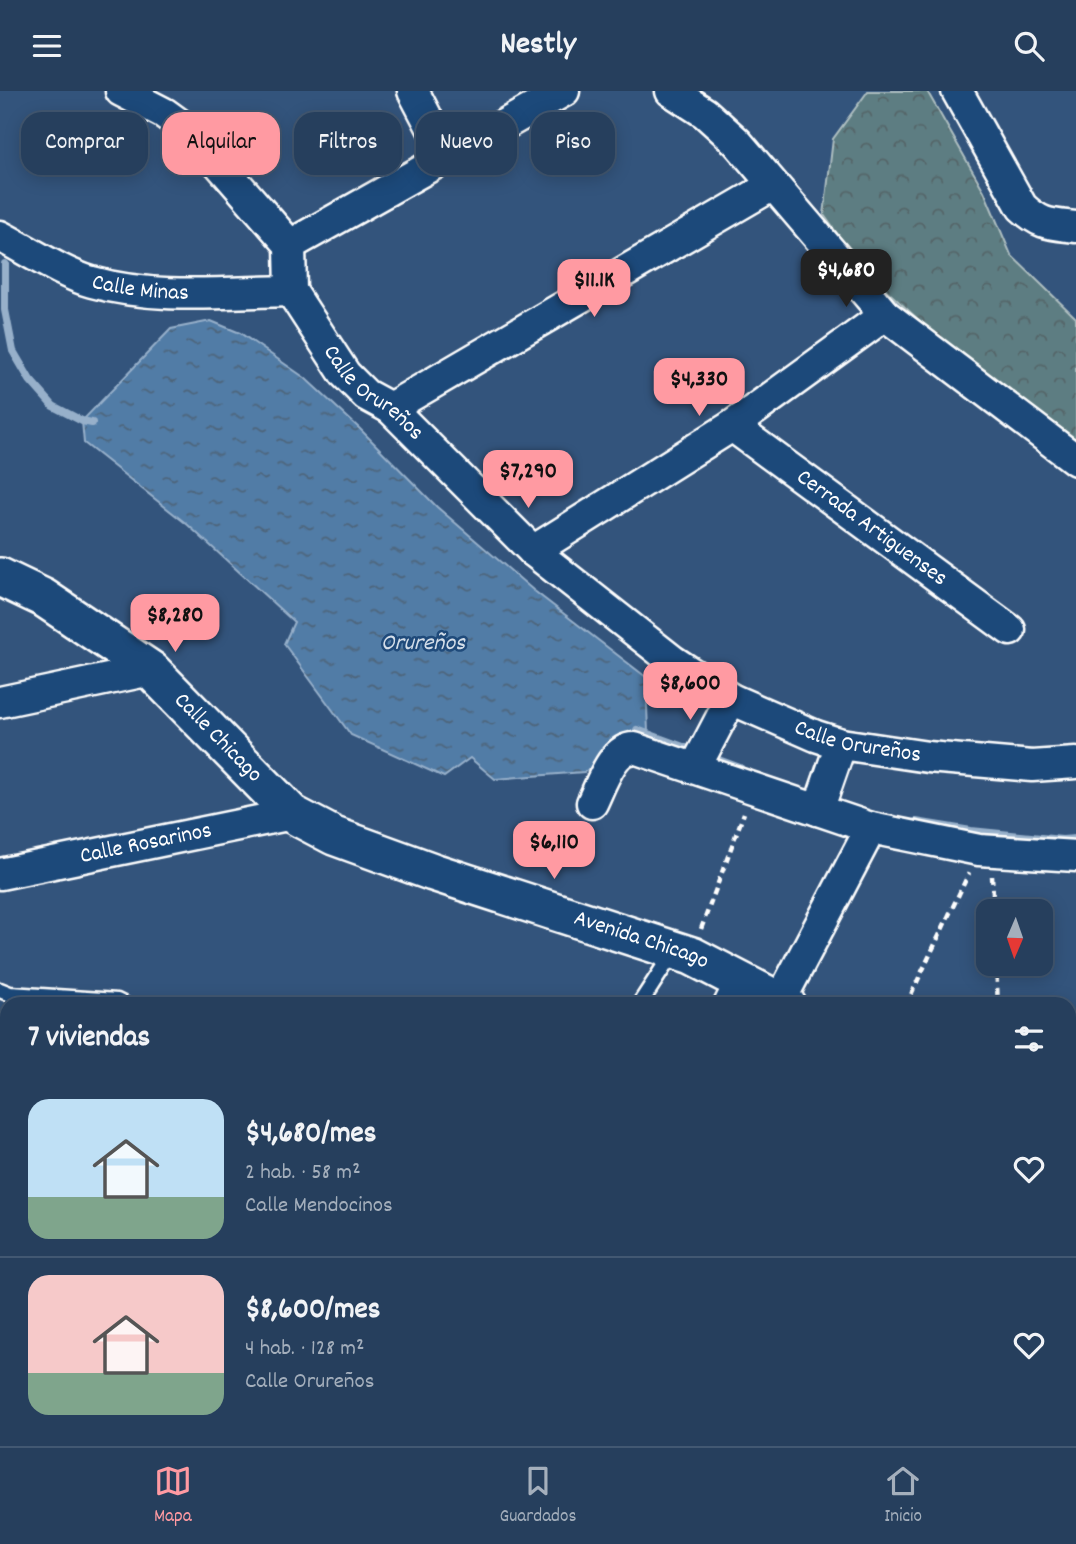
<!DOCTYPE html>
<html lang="es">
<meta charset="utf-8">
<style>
:root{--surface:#263f5d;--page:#2e4663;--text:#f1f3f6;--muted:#a4afbc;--line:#425872;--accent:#ff9aa2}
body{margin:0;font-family:Dekko,sans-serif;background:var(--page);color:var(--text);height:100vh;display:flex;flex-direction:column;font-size:26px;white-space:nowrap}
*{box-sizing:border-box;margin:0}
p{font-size:23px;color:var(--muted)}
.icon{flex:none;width:38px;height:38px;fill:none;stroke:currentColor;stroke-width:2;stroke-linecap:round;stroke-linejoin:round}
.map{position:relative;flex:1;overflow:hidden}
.sheet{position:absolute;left:0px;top:906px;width:1076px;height:450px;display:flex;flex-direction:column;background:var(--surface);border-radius:21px 21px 0 0;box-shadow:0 4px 18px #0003,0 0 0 2px var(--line)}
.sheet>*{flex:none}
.top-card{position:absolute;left:21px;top:21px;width:700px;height:63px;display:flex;gap:14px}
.needle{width:46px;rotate:182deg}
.tools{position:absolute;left:976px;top:808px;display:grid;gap:14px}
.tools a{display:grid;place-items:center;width:77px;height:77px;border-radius:14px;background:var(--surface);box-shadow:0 4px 18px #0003,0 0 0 2px var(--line);font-size:35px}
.price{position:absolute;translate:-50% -60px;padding:0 16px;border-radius:14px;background:var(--accent);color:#111;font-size:23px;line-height:46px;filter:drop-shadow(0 2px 4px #0008)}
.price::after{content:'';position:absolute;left:50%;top:42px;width:21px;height:16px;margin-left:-10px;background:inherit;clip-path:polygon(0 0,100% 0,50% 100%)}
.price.on{background:#222;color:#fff}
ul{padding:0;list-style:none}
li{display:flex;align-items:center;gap:21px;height:175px;padding:0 28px}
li+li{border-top:2px solid var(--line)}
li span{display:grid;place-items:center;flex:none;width:196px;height:140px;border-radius:21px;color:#555}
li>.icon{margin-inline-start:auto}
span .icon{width:84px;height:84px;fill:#fffc;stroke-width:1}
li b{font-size:30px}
h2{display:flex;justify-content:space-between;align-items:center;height:84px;padding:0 28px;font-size:30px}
.tag{padding:0 24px;border-radius:21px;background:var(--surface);box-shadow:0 4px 18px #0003,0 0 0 2px var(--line);font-size:24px;line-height:63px}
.tag.on{background:var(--accent);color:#111}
header{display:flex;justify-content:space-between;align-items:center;height:91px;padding:0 28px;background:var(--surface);font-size:32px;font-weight:800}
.menu{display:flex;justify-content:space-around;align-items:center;height:98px;border-top:2px solid var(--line);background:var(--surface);font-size:19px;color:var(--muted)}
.menu a{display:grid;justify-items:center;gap:4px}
.menu .on{color:var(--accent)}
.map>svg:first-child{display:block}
.forest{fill:url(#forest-crowns);stroke:#aebec0;stroke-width:2}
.water{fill:url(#water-ripples);stroke:#97b0ca;stroke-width:2}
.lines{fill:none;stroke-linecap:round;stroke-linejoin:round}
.stream{stroke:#97b0ca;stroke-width:8}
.service-casing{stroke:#fff;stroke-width:19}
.minor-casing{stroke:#fff;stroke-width:35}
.tertiary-casing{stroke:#fff;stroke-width:42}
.path{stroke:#fff;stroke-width:4.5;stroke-dasharray:7 5;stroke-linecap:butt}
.service{stroke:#1f4a7a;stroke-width:14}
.minor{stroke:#1f4a7a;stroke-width:30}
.tertiary{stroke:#1f4a7a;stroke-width:37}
.labels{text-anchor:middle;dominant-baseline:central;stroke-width:5;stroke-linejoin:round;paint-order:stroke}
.street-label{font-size:23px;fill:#fff;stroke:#1f4a7a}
.water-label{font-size:24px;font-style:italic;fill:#d4dee9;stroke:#1f4a7a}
</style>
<header><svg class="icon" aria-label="menu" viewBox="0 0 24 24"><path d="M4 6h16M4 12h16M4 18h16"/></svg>Nestly<svg class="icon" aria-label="search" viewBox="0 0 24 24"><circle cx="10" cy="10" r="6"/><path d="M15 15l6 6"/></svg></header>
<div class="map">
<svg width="1076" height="1355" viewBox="0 0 1076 1355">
<defs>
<pattern id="forest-crowns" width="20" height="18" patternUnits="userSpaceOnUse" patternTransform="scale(1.75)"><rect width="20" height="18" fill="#5d7d82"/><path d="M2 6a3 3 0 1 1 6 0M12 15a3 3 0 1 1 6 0" fill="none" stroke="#546467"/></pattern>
<pattern id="water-ripples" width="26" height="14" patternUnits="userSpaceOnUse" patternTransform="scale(1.75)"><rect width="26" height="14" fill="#517ba6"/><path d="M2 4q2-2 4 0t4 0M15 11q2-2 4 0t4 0" fill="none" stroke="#4e6479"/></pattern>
</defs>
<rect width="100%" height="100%" fill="#33547c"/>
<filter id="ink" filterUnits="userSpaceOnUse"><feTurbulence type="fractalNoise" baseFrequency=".0143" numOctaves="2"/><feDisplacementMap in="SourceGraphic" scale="14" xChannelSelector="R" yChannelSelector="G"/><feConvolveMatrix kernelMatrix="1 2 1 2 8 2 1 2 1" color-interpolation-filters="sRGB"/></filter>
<g filter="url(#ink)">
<!-- forest -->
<polygon class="forest" points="868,0 927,0 984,100 1011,164 1076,227 1076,355 943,251 861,176 824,124 833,48"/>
<!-- water -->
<polygon class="water" points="211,230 240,242 305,287 360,338 437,416 533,499 646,586 648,642 584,681 495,688 470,667 444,686 351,644 284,553 294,531 188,434 84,352 82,330 171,238"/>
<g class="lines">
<!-- stream -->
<g class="stream">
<polyline points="5,173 5,219 13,260 30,289 53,315 82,330 92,332"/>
<polyline points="637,639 740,677"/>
<polyline points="916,731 971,740 1062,749 1076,748"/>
</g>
<!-- service casing -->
<g class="service-casing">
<g id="service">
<polyline points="0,899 10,903 117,910 125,914"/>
<polyline points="639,914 674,860"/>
<polyline points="0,1266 7,1261"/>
</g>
</g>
<!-- minor casing -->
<g class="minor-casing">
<g id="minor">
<path id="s1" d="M121 0 164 22 193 43 290 154 291 200 345 283 366 304 390 317 533 460 673 570 731 608 816 645 841 653 928 666 1032 675 1076 672"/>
<polyline points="413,0 447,65"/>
<polyline points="671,0 705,22 737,51 885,224 1076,369"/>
<path d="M957 0 1022 116C1041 134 1050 133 1076 136"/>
<path id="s2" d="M0 145C27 159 63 183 92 191 156 209 225 201 291 200"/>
<polyline points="290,154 564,0"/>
<polyline points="390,317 773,94"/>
<path id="s3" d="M732 335 1010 539"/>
<polyline points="533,460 732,335 885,224"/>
<polyline points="0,611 151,579"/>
<polyline points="695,677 731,608"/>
<path d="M592 712C601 694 612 657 634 657L871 737 979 759 1076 765"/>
<polyline points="818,719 841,653"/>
<path id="s4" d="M0 783 292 723"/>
<polyline points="780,910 871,737"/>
<polyline points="729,914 741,890"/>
<polyline points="1069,1131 1076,1133"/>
<polyline points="1069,1279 1076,1280"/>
</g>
</g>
<!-- tertiary casing -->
<g class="tertiary-casing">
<g id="tertiary">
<path id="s5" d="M0 486 44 507 151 579 292 723 334 745 433 781 692 865 787 914"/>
<polyline points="1069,981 1076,981"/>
</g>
</g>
<!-- path -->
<g class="path">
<polyline points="992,785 994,821"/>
<polyline points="701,838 744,722"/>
<polyline points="996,873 998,914"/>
<polyline points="906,914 969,782"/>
</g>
<!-- service -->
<use href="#service" class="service"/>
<!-- minor -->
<use href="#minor" class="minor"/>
<!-- tertiary -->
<use href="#tertiary" class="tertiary"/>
</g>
</g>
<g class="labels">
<!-- street labels -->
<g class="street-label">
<text stroke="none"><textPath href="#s2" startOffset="152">Calle Minas</textPath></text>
<text stroke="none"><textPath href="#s1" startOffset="410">Calle Orureños</textPath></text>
<text stroke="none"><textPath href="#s3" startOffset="173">Cerrada Artiguenses</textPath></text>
<text stroke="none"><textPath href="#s5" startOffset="273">Calle Chicago</textPath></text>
<text stroke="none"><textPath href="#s1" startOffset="1018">Calle Orureños</textPath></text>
<text stroke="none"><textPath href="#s4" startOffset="149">Calle Rosarinos</textPath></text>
<text stroke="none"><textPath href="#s5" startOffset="751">Avenida Chicago</textPath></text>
</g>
<!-- water labels -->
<g class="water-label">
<text x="423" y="553">Orureños</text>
</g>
</g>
</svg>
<div class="tools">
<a><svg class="needle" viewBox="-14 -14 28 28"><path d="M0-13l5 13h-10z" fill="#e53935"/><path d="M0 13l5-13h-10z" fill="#a4afbc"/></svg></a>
</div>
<b class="price on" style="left:846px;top:218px">$4,680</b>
<b class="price" style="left:594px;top:228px">$11.1K</b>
<b class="price" style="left:699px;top:327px">$4,330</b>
<b class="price" style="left:528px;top:419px">$7,290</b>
<b class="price" style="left:175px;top:563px">$8,280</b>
<b class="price" style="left:690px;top:631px">$8,600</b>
<b class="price" style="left:554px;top:790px">$6,110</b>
<div class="top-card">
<a class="tag">Comprar</a>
<a class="tag on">Alquilar</a>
<a class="tag">Filtros</a>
<a class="tag">Nuevo</a>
<a class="tag">Piso</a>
</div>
<section class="sheet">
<h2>7 viviendas<svg class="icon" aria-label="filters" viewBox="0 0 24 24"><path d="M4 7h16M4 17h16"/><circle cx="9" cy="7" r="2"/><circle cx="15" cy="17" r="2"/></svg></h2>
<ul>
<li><span style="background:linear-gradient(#bfe0f5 70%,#7fa58c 0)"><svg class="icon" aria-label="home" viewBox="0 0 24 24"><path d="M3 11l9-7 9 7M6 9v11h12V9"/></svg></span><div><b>$4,680/mes</b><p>2 hab. · 58 m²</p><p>Calle Mendocinos</p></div><svg class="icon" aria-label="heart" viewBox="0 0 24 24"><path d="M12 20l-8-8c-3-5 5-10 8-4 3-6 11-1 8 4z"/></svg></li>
<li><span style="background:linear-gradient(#f6c9c9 70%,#7fa58c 0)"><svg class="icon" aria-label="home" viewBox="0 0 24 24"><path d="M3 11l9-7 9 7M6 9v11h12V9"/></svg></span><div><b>$8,600/mes</b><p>4 hab. · 128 m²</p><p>Calle Orureños</p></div><svg class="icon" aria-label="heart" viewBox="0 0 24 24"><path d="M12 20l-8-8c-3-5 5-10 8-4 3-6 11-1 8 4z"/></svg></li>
</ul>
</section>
</div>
<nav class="menu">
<a class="on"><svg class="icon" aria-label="map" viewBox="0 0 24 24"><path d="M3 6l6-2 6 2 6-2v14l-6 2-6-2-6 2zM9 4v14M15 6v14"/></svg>Mapa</a>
<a><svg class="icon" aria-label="saved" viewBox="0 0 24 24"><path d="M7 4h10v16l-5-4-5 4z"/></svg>Guardados</a>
<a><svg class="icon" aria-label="home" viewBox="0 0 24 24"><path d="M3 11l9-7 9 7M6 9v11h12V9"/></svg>Inicio</a>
</nav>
